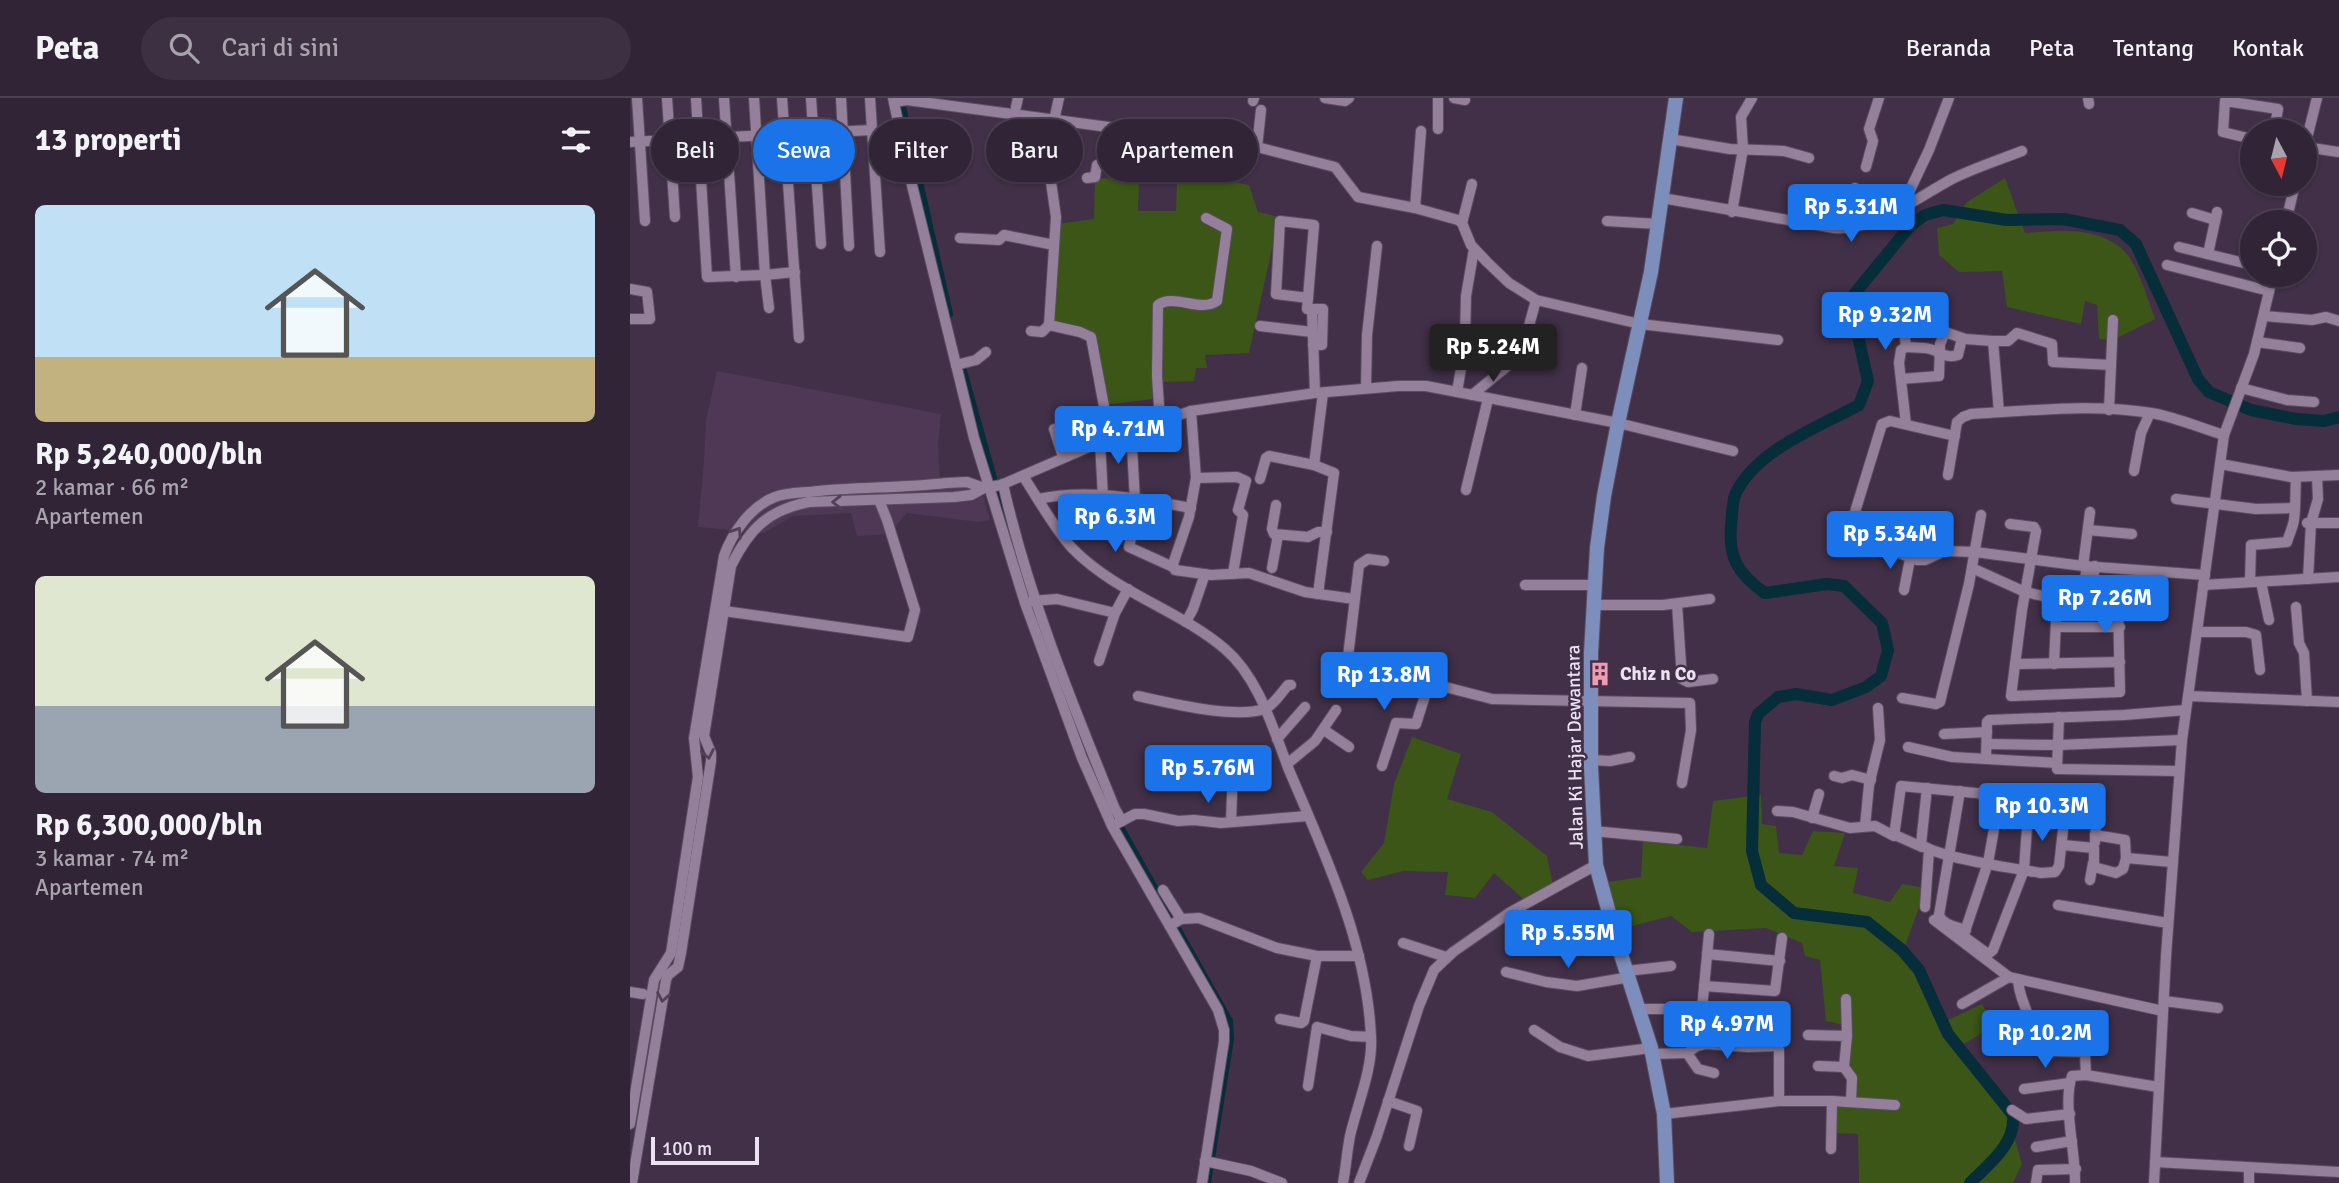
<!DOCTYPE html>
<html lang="id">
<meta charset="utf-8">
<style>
:root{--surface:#312436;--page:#3d3042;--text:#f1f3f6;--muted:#a8a4ad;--line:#4c4151;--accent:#1a73e8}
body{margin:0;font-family:Signika,sans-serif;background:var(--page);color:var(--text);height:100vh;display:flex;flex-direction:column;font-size:26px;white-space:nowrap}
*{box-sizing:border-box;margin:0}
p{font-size:23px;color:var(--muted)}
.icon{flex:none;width:38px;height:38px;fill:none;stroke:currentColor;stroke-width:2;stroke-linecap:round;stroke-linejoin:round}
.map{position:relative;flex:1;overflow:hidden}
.sheet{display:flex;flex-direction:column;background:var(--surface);width:630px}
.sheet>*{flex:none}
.guide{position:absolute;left:21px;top:21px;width:665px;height:63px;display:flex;gap:14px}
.needle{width:46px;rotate:173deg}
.buttons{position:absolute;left:1610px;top:21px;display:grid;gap:14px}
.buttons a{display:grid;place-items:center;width:77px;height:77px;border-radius:50%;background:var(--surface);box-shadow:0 2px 5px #0004,0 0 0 2px var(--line);font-size:35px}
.scale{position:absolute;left:21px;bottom:18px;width:108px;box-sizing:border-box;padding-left:7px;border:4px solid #ece1f0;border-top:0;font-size:19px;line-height:24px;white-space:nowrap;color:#ece1f0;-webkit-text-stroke:5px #413048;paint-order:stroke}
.price{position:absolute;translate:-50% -60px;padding:0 16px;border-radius:7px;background:var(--accent);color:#fff;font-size:23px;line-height:46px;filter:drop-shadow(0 2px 4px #0008)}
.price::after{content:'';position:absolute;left:50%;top:42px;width:21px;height:16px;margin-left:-10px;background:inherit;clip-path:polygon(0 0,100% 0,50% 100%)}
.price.on{background:#222;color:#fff}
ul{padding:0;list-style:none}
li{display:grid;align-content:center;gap:14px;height:371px;padding:0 35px}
li span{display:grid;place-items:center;height:217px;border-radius:10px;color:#555}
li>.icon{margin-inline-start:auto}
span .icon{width:126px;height:126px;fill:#fffc;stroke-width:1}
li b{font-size:30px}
h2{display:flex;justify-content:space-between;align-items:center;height:84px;padding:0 35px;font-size:30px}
.chip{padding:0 24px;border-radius:32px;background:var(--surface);box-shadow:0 2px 5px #0004,0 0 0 2px var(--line);font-size:24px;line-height:63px}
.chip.on{background:var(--accent);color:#fff}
header{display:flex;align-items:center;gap:42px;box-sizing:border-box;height:98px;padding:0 35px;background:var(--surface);border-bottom:2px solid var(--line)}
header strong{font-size:33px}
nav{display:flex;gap:38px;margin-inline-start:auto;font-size:24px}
.search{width:490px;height:63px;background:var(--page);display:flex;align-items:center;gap:18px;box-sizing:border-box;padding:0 24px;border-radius:38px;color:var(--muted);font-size:26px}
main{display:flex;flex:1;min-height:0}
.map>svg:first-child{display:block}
.built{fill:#4e3856}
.green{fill:#3b5617}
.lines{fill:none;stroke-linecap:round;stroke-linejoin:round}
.canal{stroke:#052d3a;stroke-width:8}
.river{stroke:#052d3a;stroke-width:12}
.minor-casing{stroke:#5b4c60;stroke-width:12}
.major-casing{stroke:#5b4c60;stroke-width:16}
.minor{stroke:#94809b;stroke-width:10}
.major{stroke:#7d8ebc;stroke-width:14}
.oneway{stroke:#524059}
.labels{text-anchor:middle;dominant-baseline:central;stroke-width:5;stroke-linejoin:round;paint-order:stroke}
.poi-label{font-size:19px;font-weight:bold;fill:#ece1f0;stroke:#413048;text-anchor:start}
.street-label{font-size:19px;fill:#ece1f0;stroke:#413048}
</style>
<header>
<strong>Peta</strong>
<div class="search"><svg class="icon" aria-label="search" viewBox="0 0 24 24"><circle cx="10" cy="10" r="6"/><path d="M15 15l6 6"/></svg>Cari di sini</div>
<nav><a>Beranda</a><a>Peta</a><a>Tentang</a><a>Kontak</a></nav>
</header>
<main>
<section class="sheet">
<h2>13 properti<svg class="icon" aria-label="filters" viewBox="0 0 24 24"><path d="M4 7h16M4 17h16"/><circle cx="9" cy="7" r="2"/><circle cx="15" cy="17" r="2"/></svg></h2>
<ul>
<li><span style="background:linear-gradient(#bfe0f5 70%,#c2b280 0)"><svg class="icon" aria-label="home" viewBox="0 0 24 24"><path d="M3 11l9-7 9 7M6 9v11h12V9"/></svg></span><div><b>Rp 5,240,000/bln</b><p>2 kamar · 66 m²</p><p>Apartemen</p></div></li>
<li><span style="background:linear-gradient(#dfe7d0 60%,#9aa5b1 0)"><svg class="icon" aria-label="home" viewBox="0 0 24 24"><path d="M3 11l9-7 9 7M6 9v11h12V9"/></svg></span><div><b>Rp 6,300,000/bln</b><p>3 kamar · 74 m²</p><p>Apartemen</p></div></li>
</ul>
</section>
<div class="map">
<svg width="1709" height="1085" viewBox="0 0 1709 1085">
<rect width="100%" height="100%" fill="#413048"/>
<!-- built -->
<polygon class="built" points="87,273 311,316 308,346 310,382 349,383 360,422 349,424 277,415 259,436 227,438 221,415 163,418 134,435 68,429 74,363 76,322"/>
<!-- green -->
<g class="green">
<polygon points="565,76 619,87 628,114 649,119 619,255 575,257 577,270 566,270 564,283 525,284 522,301 474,307 466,241 422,233 427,126 464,121 465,81 509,79 508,113 546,113 547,85 562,86"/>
<path d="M1375 80 1395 135C1432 132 1482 127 1503 165 1513 182 1518 203 1525 221L1483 242 1469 241 1467 207 1455 203 1451 226 1377 209 1372 173 1329 174 1309 157 1307 130 1323 126 1337 104Z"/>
<polygon points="782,639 831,656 817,701 862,714 917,758 923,788 898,805 864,775 845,800 815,797 818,774 773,773 738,782 731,774 754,745 764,686"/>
<polygon points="1131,697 1132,726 1146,728 1149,755 1172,757 1183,733 1215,735 1204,768 1228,770 1223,795 1260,804 1272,786 1296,790 1275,848 1304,901 1310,926 1352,906 1364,928 1325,951 1372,998 1392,1066 1383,1085 1229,1085 1228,1036 1201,1035 1202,1006 1217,1006 1215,927 1196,923 1190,862 1175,858 1172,845 1136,830 1062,834 1041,818 990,831 978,784 1011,779 1013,743 1077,750 1083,703"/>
</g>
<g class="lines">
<!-- canal -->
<g class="canal">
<polyline points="270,0 319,216"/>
<polyline points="332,269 383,452"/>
<polyline points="442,619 469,685"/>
<polyline points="486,722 599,923 600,941 577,1085"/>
</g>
<!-- river -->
<path class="river" d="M1340 1085C1359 1066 1386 1046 1383 1017L1318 936 1289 872 1272 852 1237 824 1164 815 1131 787 1122 753 1125 624 1128 616 1148 599 1166 596 1202 602 1236 589 1251 578 1258 552 1252 525 1214 488 1197 486 1135 495C1109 477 1098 460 1101 428 1102 419 1102 405 1105 397 1125 352 1189 329 1229 307L1238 283 1224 220 1225 195 1280 128 1295 117 1313 112 1377 122 1433 121 1490 132 1506 146 1568 281 1579 294 1621 312 1666 321 1694 323 1709 319"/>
<!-- minor casing -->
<g class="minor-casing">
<g id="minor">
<polyline points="7,0 15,123"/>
<polyline points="37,0 45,119"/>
<polyline points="66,0 77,179 135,177 165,174"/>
<polyline points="94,0 106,179"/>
<polyline points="124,0 135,177 139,210"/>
<polyline points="152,0 169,240"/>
<polyline points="181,0 191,146"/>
<polyline points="211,0 219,148"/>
<polyline points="240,0 250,154"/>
<polyline points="263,0 278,71 344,340 395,505 452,660 482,728 588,912 594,932 594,943 572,1085"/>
<polyline points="695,0 715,3 719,0"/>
<polyline points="808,0 808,31"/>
<polyline points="824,0 835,2"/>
<polyline points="1458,0 1459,6"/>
<polyline points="623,3 624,0"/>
<polyline points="264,4 277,2 627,49 705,69 728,99 785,110 828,122 832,125 841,147 857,164 879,185 906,202 1010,226 1148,242"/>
<polyline points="386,9 388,0"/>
<polyline points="1040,41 1100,51 1154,53 1179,60"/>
<polyline points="1622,41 1593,34 1595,3 1648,11 1644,33"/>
<polyline points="0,44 242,32"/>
<polyline points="1675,48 1687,0"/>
<polyline points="627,49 631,12"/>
<polyline points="1675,49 1709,54"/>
<polyline points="1236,69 1243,43 1239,31 1249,0"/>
<polyline points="457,80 465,79 467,67 475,64 479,31"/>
<path d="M1032 100 1204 130C1244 134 1288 99 1322 81 1344 70 1369 62 1392 53"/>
<polyline points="1272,109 1299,52 1319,0"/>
<polyline points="785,110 791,33"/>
<polyline points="1102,114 1113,51 1111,19 1122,0"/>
<polyline points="1562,115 1585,122"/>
<polyline points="977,123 1028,126"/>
<polyline points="1656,124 1665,86"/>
<polyline points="832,125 842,86"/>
<polyline points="1221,130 1225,90"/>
<polyline points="330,140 369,142 374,137 424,147"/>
<polyline points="1549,149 1622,167"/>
<polyline points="1578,156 1587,114"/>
<polyline points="1675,160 1681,161"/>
<polyline points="1613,164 1622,132"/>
<polyline points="1537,167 1639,193"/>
<polyline points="0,191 17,194 20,221 0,221"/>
<polyline points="678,200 646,196 650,123 684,127 678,200 677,211 682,211 685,295"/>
<polyline points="682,211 693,211 692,247 683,247"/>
<polyline points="1634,218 1682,222 1696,219 1709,223"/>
<polyline points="419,227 450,234 461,239 480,340"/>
<polyline points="630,228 682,234"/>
<polyline points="1274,231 1276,249 1271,252 1269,265 1276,326"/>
<polyline points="401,233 412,234 419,227 426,119 420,77 423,27 429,0"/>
<polyline points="835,242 836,198 844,151"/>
<polyline points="1627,244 1670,250"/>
<path d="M1276 249C1284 250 1292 249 1300 251 1311 254 1316 261 1328 257L1332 240"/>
<polyline points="326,267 346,262 356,254"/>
<polyline points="1481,267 1483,222"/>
<polyline points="1271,281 1309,278 1310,246 1315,234 1335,241 1363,243"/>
<polyline points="736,290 737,237 747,148"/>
<polyline points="1611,290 1657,302 1684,304"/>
<polyline points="827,294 836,241 860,243 893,253"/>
<polyline points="842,297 891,257 906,202"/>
<polyline points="561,313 566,380 559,419 543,466 545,472 581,477 619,475 675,494 724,501"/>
<polyline points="1369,314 1363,243 1378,243 1387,235 1422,246 1423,264 1481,267 1479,312"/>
<polyline points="945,317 952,270"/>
<path d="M530 323 527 278 528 207C544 195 570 215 587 203L597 131 576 120"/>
<polyline points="424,331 433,359"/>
<polyline points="501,332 505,402"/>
<polyline points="1325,338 1260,323 1252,326 1221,427 1222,432 1240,444 1287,462 1295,462 1315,453 1345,454 1453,468 1575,477"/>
<polyline points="470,344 473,399"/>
<polyline points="1590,366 1661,379 1709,377"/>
<polyline points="684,367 693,295"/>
<polyline points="1504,373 1511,335 1520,315"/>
<path d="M1318 377 1327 324 1333 319 1341 316C1401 313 1462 305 1521 315 1546 319 1570 330 1594 337"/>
<path d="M393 378C407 399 427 435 444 452 487 495 549 512 595 551 629 580 643 631 659 672 695 757 737 845 741 939 743 971 727 1007 720 1038 717 1053 716 1069 713 1085"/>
<polyline points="566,380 607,379 616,383 608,412 613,417 603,475"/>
<polyline points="630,381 636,360 639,358 684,367 704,375 688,496"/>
<path d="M373 386C398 498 442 605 485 711L492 723"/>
<polyline points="836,392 858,301"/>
<path d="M408 401C457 390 512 401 561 410"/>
<polyline points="1546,401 1626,411 1664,410"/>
<polyline points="510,402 499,449 543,469"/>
<polyline points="646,407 642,431 644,436 678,439 688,434 697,434"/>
<polyline points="1677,425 1709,425"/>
<polyline points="1458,432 1502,436"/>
<polyline points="1453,468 1460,414"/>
<polyline points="642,470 648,437"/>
<polyline points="1342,470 1395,494 1427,501 1488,507 1490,594 1381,598 1392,512 1406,433 1404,429 1380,426"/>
<polyline points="1678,481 1681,425 1688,401 1687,379"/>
<path d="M1620 484 1621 447 1657 444C1659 437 1663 429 1664 422 1666 408 1665 393 1666 380"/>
<polyline points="1631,484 1639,522"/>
<polyline points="895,487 965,487"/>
<polyline points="1573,487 1709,479"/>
<polyline points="1274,492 1280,461"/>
<polyline points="1452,502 1457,468"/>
<polyline points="402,503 427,501 485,515"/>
<polyline points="1460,503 1465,468"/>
<polyline points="1047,506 1052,581 1058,584 1083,581"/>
<polyline points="965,507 1033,507 1080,501"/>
<polyline points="1666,509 1669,545 1674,555 1677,603"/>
<polyline points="94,513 278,539 285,512 257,422 249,402"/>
<polyline points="556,524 563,511 575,476"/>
<polyline points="1426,529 1490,529"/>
<polyline points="1567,534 1616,534 1626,537 1630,572"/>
<polyline points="469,563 485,515 498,491"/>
<polyline points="708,566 780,580 862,601 1060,605 1061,632 1052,685"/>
<polyline points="1385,566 1490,564"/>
<polyline points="1424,566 1427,501"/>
<polyline points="717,567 729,467 738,461 754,463"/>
<path d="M508 598C538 605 606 621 634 611 644 607 651 595 658 587H661"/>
<polyline points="1558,598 1709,604"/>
<polyline points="1272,600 1306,606 1310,604 1339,486 1351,417"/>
<polyline points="1429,619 1427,671 1548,673"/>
<polyline points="694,632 719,649"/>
<polyline points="1314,636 1357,634"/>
<polyline points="647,641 675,609"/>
<polyline points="1357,646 1428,647 1552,642"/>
<polyline points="1278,649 1322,659 1427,665"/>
<polyline points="1356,661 1357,624 1359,622 1494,617 1556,612"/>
<polyline points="961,662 980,663 1000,659"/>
<polyline points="657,666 685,643 706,612"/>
<polyline points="752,668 766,625 786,626 799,585"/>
<polyline points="1204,678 1212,680 1222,677 1241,682"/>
<path d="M1297 690 1291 746C1306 760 1388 771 1411 775L1425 774 1429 768 1434 723"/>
<path d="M1330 693 1309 817C1313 827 1327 829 1336 832"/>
<polyline points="1147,713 1163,714 1220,730 1245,728 1264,738 1271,688 1367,697 1369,703 1358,765 1334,836 1336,840 1358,856 1363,852 1394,772 1398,715"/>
<polyline points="1182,720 1189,696"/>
<polyline points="601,724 603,669"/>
<polyline points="488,725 505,716 514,716 548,723 564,722 591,725 678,718"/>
<polyline points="1235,728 1239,687 1250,642 1248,610"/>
<polyline points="963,733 1047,741"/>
<polyline points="1265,737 1292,749"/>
<polyline points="1465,737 1495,742 1496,760"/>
<polyline points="1465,744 1466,722"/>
<polyline points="1433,747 1464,750 1464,769 1486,775 1493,771 1496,760 1542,764"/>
<polyline points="1460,782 1463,765"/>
<polyline points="533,792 551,821"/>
<polyline points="1428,807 1538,825"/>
<polyline points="1295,809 1299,752"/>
<polyline points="1304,822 1379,879 1533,913"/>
<polyline points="541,827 551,821 569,820 647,850 687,858 729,858"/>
<polyline points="773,845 816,859"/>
<polyline points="1077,856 1150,863"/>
<polyline points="997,873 1041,868"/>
<polyline points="876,874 916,884 947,888 1000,879"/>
<path d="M1388 881C1389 902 1398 909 1400 928"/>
<polyline points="1074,888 1145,893 1152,840"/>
<polyline points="0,894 13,896"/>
<polyline points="1216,901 1217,938"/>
<polyline points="1534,903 1588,910"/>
<polyline points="1332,906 1379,879"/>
<polyline points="1010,911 1072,911 1079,836"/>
<polyline points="650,921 671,925 674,923 687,858"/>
<polyline points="904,932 930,949 958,958 1021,950"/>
<polyline points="1178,937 1217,938 1214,969 1222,980 1221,1004"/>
<polyline points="1409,953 1452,954 1455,956 1456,977"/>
<polyline points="1057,955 1068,971 1084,975"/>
<polyline points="1023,956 1057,955 1067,948 1076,946 1118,949 1147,948 1149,952 1149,1003"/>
<polyline points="1188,968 1214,969"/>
<polyline points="678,988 687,929 721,938 741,939"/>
<polyline points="1394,991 1440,985"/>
<polyline points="758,1003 787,1013 779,1048"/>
<polyline points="1382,1012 1396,1021 1440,1016"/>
<polyline points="1034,1016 1149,1003 1202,1003 1265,1007"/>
<path d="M0 1026 24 882 41 855 68 679 64 640 94 458C102 435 121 408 145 399 158 394 174 395 188 393 230 389 274 390 316 385L337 384 354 390 371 387 480 340 561 313 685 295 768 288H796L988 325 1103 353"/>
<polyline points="1406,1049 1442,1043"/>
<polyline points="1201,1051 1202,1003"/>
<polyline points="575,1063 621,1073 652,1085"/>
<polyline points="1525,1064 1709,1074"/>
<path d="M2 1085 36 882 38 877 48 869 51 855 81 663V655L74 638 101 468C119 431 138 412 179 404L324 399 341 397 354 390"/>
<polyline points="729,1085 747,1038 789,908 804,872 823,854 879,815 966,767"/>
<polyline points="1406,1085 1408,1072 1446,1071"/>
<path d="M1445 1085C1446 1055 1432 1005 1442 978L1456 977 1528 989"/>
<polyline points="1524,1085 1536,858 1552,642 1594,337 1624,256 1643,177"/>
<polyline points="1619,1085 1619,1071"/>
</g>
</g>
<!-- major casing -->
<g class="major-casing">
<polyline id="major" points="1037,1085 1034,1016 1021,950 987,844 966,767 961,668 961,555 967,450 974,398 988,325 1021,174 1046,0"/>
</g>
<!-- minor -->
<use href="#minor" class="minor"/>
<!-- major -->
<use href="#major" class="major"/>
</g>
<!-- one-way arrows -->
<defs><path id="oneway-chevron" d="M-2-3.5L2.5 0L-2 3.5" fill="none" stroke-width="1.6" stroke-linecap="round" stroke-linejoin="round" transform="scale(1.75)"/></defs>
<g class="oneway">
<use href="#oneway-chevron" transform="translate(207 404) rotate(179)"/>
<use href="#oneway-chevron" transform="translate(107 434) rotate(-57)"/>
<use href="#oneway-chevron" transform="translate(78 656) rotate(79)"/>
<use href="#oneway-chevron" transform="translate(33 899) rotate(100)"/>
</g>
<!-- icons -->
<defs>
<g id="building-bare" transform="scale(1.89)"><path d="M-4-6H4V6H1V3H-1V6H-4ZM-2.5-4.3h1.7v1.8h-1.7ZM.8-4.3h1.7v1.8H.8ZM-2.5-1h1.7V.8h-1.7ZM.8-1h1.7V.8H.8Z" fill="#f29ab0" stroke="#413048" stroke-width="2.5" paint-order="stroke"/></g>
</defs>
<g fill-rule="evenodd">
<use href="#building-bare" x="970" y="576"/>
</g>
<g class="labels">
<!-- poi labels -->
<g class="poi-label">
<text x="990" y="576">Chiz n Co</text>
</g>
<!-- street labels -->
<g class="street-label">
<text transform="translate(945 649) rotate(-91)">Jalan Ki Hajar Dewantara</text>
</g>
</g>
</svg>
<div class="buttons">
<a><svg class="needle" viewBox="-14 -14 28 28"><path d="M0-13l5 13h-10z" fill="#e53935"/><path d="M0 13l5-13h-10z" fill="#a8a4ad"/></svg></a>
<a><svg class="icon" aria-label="locate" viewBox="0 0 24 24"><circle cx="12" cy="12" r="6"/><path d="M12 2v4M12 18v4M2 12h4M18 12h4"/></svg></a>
</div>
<div class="scale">100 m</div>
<b class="price" style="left:1221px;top:146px">Rp 5.31M</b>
<b class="price" style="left:1255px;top:254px">Rp 9.32M</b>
<b class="price on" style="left:863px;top:286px">Rp 5.24M</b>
<b class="price" style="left:488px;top:368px">Rp 4.71M</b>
<b class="price" style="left:485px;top:456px">Rp 6.3M</b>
<b class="price" style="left:1260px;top:473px">Rp 5.34M</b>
<b class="price" style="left:1475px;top:537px">Rp 7.26M</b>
<b class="price" style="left:754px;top:614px">Rp 13.8M</b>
<b class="price" style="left:578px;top:707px">Rp 5.76M</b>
<b class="price" style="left:1412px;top:745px">Rp 10.3M</b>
<b class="price" style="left:938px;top:872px">Rp 5.55M</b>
<b class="price" style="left:1097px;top:963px">Rp 4.97M</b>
<b class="price" style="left:1415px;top:972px">Rp 10.2M</b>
<div class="guide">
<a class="chip">Beli</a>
<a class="chip on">Sewa</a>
<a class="chip">Filter</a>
<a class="chip">Baru</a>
<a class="chip">Apartemen</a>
</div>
</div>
</main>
